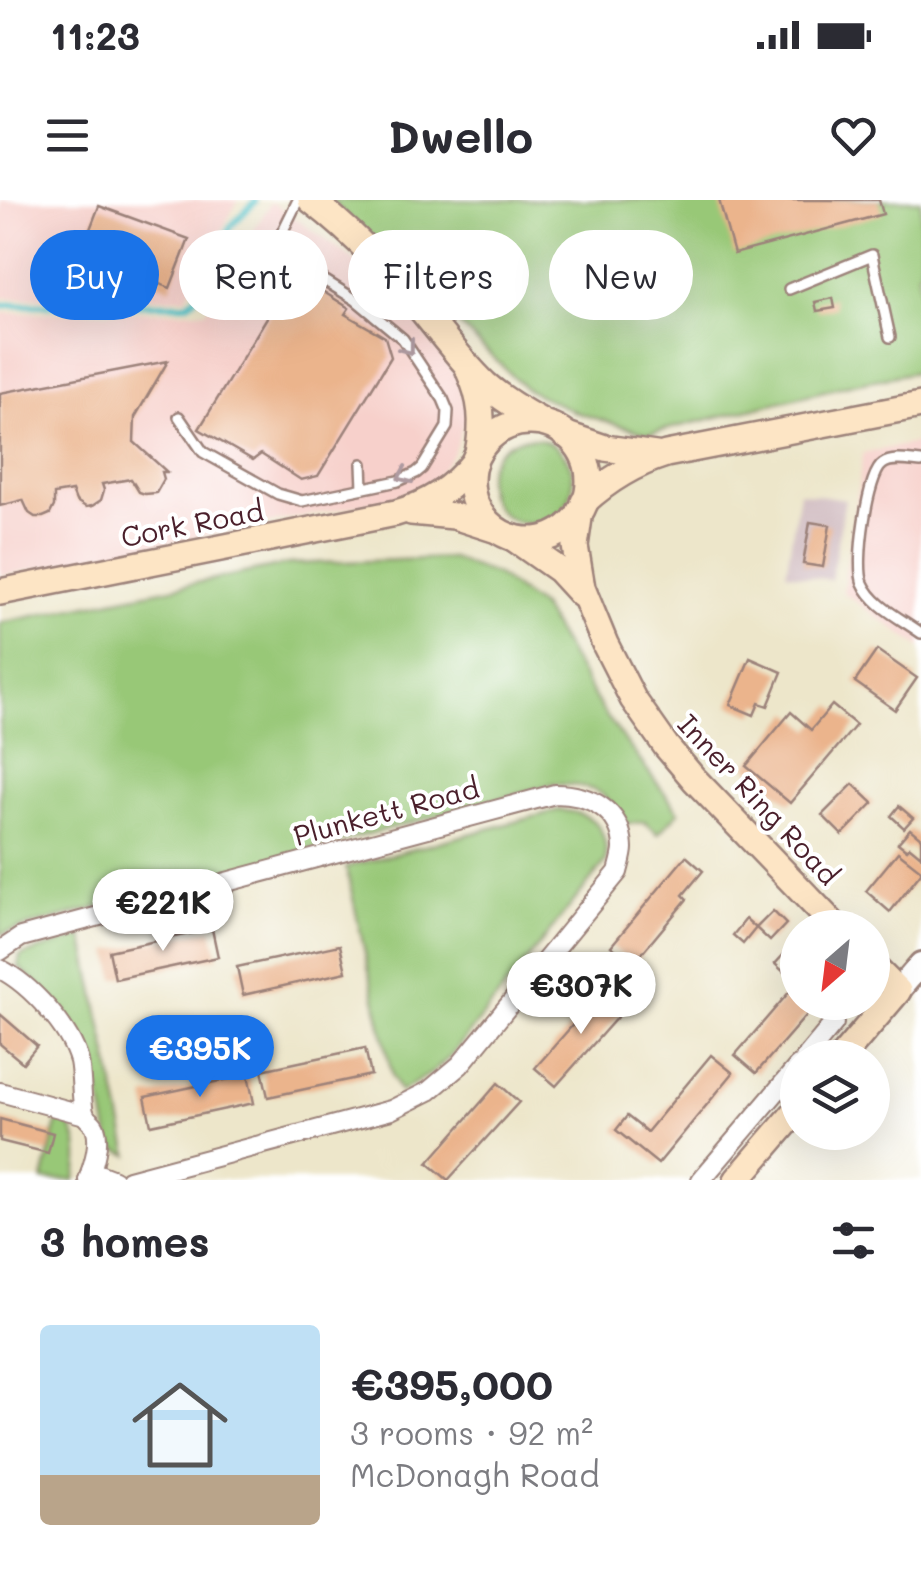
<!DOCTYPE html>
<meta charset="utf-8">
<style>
:root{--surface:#fff;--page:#f2f2f3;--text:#2b2b33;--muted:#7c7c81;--accent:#1a73e8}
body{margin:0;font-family:Mali,sans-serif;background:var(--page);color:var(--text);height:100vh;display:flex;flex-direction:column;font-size:38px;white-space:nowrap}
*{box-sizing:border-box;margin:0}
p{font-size:32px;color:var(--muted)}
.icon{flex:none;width:55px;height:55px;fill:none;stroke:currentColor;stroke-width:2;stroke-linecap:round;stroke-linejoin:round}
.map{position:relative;height:980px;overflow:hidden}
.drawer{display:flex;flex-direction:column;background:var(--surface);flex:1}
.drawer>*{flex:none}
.guide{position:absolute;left:30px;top:30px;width:862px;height:90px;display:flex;gap:20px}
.needle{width:65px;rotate:208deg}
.fabs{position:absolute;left:780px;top:710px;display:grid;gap:20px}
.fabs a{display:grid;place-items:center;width:110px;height:110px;border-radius:50%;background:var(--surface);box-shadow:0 10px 40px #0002;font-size:50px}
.price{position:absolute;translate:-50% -85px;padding:0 22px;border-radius:35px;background:#fff;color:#222;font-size:32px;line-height:65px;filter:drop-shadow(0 2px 5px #0008)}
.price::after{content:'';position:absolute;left:50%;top:60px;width:30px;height:22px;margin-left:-15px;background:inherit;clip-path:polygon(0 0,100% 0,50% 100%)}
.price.on{background:var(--accent);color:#fff}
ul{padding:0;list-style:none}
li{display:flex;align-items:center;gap:30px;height:250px;padding:0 40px}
li span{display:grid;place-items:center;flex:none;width:280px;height:200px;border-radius:10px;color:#555}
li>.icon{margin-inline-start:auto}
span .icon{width:120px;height:120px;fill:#fffc;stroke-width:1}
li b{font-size:42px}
h2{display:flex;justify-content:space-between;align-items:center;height:120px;padding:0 40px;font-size:42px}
.chip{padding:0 35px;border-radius:45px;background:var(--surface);box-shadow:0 10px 40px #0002;font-size:35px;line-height:90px}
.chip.on{background:var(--accent);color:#fff}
.status{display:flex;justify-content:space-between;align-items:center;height:70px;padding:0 50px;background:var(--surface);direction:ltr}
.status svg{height:28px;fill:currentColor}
header{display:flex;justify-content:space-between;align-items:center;height:130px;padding:0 40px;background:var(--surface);font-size:45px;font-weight:700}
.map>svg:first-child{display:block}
.built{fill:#f7d0cb}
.industrial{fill:#d2bec2}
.green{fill:#98c877;stroke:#717451;stroke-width:2.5}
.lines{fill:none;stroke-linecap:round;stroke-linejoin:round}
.stream{stroke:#59c6cc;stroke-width:6}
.building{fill:#ebb48c}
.service-casing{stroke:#9c827a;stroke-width:14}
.minor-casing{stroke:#9c827a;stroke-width:22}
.tertiary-casing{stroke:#9c827a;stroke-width:28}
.secondary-casing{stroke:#9c827a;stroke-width:30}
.service{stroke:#fff;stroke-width:9}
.minor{stroke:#fff;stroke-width:18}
.tertiary{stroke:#fff;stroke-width:22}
.secondary{stroke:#fde5c5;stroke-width:25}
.oneway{stroke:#ae9aa0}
.labels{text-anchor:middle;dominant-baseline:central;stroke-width:8;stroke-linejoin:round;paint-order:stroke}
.street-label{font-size:28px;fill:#4a1f2b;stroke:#fff}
</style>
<div class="status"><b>11:23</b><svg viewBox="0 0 49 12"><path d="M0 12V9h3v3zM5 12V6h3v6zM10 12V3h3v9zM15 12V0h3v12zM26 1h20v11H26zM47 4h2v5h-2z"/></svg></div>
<header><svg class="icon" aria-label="menu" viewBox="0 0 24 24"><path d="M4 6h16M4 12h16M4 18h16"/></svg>Dwello<svg class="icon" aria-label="heart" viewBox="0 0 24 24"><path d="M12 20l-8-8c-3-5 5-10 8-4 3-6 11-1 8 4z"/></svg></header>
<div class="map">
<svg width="921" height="980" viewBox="0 0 921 980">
<rect width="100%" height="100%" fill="#fff"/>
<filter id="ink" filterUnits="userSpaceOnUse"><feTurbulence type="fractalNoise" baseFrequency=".01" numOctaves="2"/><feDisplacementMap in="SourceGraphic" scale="20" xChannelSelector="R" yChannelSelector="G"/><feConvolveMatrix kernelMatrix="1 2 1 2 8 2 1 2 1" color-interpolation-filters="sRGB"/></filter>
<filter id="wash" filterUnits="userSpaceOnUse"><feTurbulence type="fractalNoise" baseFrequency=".0048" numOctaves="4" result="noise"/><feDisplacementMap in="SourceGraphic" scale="40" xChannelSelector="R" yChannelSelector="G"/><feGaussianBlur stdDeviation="2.25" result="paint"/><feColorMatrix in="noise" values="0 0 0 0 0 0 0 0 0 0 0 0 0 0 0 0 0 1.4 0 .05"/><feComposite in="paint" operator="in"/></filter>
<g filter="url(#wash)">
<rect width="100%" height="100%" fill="#ede6ca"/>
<!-- built -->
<g class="built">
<polygon points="0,0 238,0 186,98 0,98"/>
<polygon points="271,2 385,81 456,176 467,214 453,254 433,281 391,299 0,376 0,113 206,111"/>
<polygon points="921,242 921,448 843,392 863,253"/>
</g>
<!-- industrial -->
<polygon class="industrial" points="799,292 845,299 831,380 786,373"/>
<!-- green -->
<g class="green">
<polygon points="330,0 921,0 921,70 918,72 921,94 921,171 853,184 648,234 575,212 526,189"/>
<circle cx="530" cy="281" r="43"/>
<path d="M451 358 497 375 542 408 604 513 679 612 658 634 645 622 627 624C604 589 594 586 554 584L0 734V423L288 364Z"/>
<path d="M559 610C593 613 607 625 606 661L451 856 433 872 400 892 392 875 346 667Z"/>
<path d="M83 736 129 955 117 950 110 943C100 894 95 852 63 811 51 795 33 781 18 766L20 756Z"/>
<path d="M59 915C80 929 81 957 75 980H43Z"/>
</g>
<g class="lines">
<!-- stream -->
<polyline class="stream" points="0,105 187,104 194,99 231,26 255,2"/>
</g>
<g id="blocks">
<!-- building -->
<g class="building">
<polygon points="719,0 879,0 883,14 734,54"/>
<polygon points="99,6 189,39 170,88 80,55"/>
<polygon points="294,73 349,108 345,114 385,137 391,157 318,276 301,280 261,254 253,260 199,229"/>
<polygon points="833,98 835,108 817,111 815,102"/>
<polygon points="168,161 135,217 134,242 167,272 162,272 164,279 156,293 145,294 139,292 131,279 102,284 104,290 101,300 92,306 86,307 76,301 72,291 54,294 54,306 50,314 43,317 35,317 29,313 23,300 0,306 0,193"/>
<polygon points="810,322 830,325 823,367 803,364"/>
<polygon points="877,450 917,478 895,510 855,482"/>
<polygon points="750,458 782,472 768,506 759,503 754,515 730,505"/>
<polygon points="832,505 856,525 790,603 746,566 791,512 811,530"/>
<polygon points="853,584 873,603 842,635 822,615"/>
<polygon points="899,606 913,618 904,628 891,616"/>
<polygon points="910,629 921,638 921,656 910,647 907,650 898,643"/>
<polygon points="898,652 921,670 921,673 890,712 866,691"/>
<polygon points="686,656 703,671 683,695 687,699 633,764 611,746"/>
<polygon points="773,711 786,724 770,741 756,728"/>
<polygon points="746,719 756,728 743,744 733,735"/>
<polygon points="212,729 218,757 115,779 109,751"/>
<polygon points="340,745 346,772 243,795 237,767"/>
<polygon points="785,753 797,764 787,775 775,764"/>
<polygon points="798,773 798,802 818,802 756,873 735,855 797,783 792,779"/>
<polygon points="605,788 626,807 556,886 535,868"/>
<polygon points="0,814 37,846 23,863 0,844"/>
<polygon points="365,848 371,875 268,897 262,870"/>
<polygon points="711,855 733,873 658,964 616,930 627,916 647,932"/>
<polygon points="248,875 254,903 151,925 145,897"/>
<polygon points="498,883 519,902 448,980 428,963"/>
<polygon points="0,919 53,933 48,953 0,941"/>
</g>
</g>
</g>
<g filter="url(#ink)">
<use href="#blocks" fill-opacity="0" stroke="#9c827a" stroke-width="2.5"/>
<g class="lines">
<!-- service casing -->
<g class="service-casing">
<g id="service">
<polyline points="273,58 274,49 298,0"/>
<polyline points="789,89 872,55 890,137"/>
<polyline points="179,217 203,252 278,294 302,301 398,281 416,273 422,268 447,227 448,211 443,199 403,139 356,100 274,49"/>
<path d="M921 262C910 261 892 257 883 264 867 274 855 366 863 383 873 406 902 419 921 433"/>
<polyline points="362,264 363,288"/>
</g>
</g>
<!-- minor casing -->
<g class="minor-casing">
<g id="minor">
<path d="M0 751 21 737 555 594C588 594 622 609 623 648 623 655 620 664 618 672L460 865 429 891 391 910 129 980"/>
<path d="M0 769C30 784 70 828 79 861 82 874 81 907 85 915 87 920 93 922 95 927 101 943 93 965 88 980"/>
<polyline points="805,858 834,823"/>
<polyline points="0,892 85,915"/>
<polyline points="91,971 114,980"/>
<polyline points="701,980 798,866"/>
</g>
</g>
<!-- tertiary casing -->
<g class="tertiary-casing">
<polyline id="tertiary" points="898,791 921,764"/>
</g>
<!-- secondary casing -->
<g class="secondary-casing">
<g id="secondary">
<path d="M311 0C349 29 384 65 415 102 438 129 459 159 485 184 502 199 522 211 542 222"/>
<path d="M469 171C482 199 484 223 478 253"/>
<circle cx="530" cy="281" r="59"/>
<polyline points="564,234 605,248 656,255"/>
<path d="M584 302C609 279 634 264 666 254L921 205"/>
<polyline points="580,311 575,346 582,388 605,444 633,499 666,546 694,579 837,728"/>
<polyline points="411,312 454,316 494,329"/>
<polyline points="512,337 559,370 581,394"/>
<path d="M0 392 396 313C429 304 453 288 474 262"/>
<polyline points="841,858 898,791 872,765"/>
<polyline points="737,980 798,909"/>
</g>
</g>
<!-- service -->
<use href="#service" class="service"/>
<!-- minor -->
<use href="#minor" class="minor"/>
<!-- tertiary -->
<use href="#tertiary" class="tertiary"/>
<!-- secondary -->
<use href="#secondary" class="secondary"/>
</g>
<!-- one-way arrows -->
<defs><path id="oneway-chevron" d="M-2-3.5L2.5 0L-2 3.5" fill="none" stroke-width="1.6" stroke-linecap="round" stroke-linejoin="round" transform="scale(2.5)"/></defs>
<g class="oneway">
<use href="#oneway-chevron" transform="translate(408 148) rotate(53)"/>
<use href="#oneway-chevron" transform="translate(404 276) rotate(157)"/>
</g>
</g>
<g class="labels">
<!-- street labels -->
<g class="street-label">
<text transform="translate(192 323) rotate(-11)">Cork Road</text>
<text transform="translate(759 599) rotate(47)">Inner Ring Road</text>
<text transform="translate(386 611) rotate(-15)">Plunkett Road</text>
</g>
</g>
</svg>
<div class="fabs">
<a><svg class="needle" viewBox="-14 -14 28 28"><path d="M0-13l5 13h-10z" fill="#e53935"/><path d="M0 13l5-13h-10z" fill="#7c7c81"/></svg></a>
<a><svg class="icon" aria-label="layers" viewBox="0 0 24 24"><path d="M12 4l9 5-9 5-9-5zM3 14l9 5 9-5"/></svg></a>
</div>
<b class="price" style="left:163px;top:754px">€221K</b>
<b class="price" style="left:581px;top:837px">€307K</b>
<b class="price on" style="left:200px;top:900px">€395K</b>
<div class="guide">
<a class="chip on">Buy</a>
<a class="chip">Rent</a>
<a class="chip">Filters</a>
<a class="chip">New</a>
</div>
</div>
<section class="drawer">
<h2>3 homes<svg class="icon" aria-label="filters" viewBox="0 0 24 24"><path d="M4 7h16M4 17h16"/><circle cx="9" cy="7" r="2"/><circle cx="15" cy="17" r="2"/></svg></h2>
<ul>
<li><span style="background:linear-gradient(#bfe0f5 75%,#b9a48a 0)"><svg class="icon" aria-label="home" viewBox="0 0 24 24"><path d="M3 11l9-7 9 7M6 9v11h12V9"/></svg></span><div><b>€395,000</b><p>3 rooms · 92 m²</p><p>McDonagh Road</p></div></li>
</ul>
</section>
